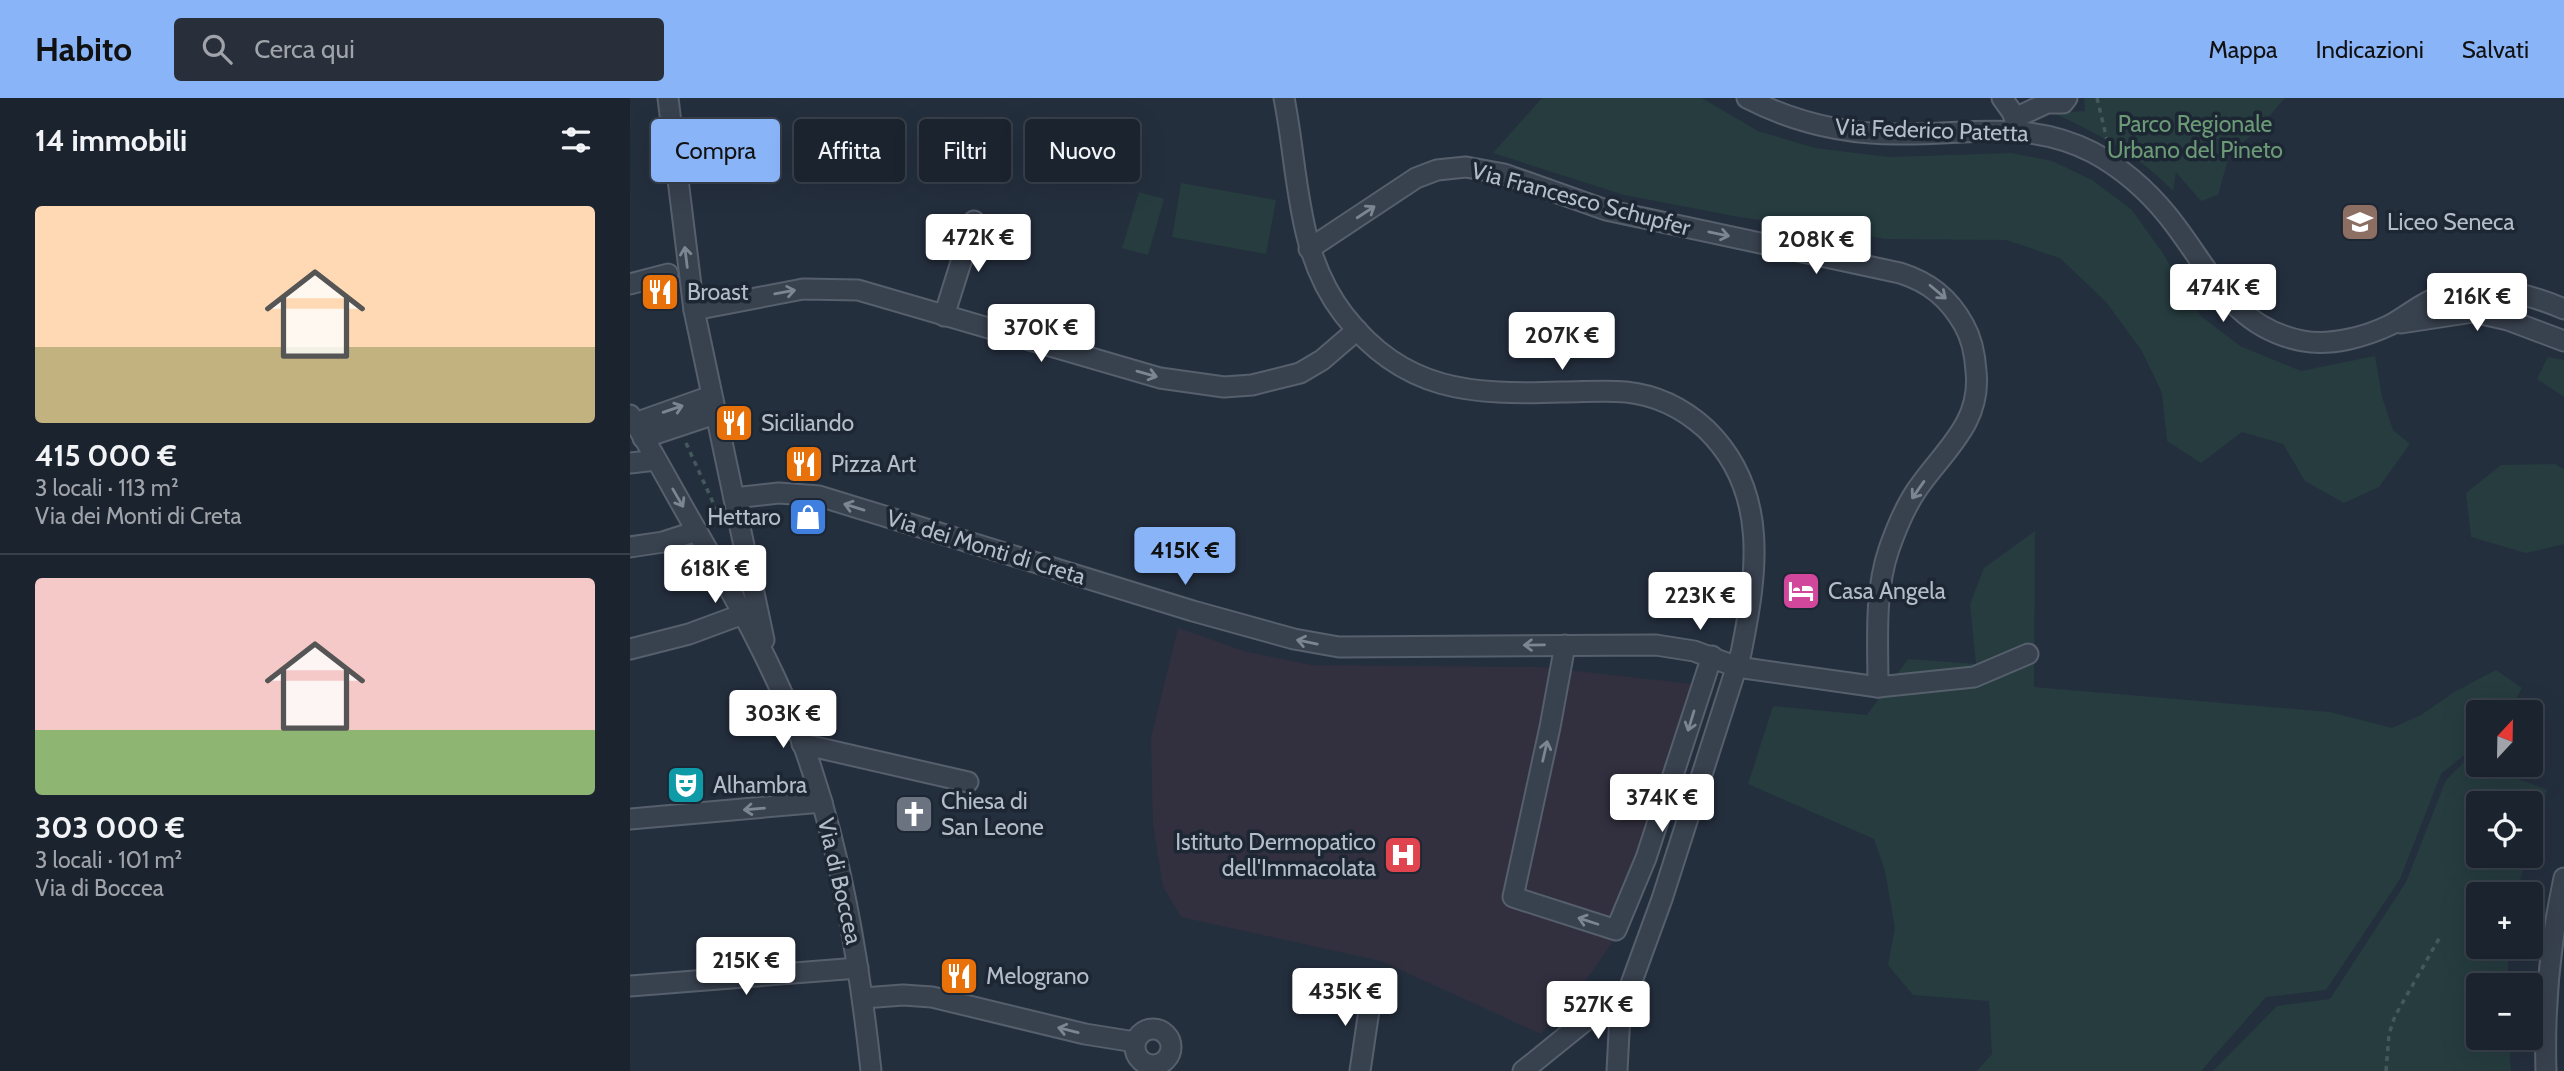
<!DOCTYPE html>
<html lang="it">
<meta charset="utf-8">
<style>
:root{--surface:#1b232e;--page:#282f3a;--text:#f1f3f6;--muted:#a0a4aa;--line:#39404a;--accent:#8ab4f8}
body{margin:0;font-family:Cabin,sans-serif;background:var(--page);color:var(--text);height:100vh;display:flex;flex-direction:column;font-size:26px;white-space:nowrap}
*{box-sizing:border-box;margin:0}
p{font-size:23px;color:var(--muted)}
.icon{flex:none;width:38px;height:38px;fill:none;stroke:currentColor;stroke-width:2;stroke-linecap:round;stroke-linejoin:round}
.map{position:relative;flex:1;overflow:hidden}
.drawer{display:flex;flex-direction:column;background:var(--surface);width:630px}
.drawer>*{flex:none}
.hud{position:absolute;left:21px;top:21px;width:665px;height:63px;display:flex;gap:14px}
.needle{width:46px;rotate:22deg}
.tools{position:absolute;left:1836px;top:602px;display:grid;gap:14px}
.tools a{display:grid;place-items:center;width:77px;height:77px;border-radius:7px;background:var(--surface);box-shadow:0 7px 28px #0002,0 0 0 2px var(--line);font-size:35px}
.price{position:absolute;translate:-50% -60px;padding:0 16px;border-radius:7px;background:#fff;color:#222;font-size:23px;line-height:46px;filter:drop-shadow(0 2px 4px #0008)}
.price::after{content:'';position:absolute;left:50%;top:42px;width:21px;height:16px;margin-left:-10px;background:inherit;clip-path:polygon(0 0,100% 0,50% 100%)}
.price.selected{background:var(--accent);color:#111}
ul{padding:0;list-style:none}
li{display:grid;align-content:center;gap:14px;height:371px;padding:0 35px}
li+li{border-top:2px solid var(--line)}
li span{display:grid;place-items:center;height:217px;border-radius:7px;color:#555}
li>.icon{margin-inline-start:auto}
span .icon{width:126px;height:126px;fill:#fffc;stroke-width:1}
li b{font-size:30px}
h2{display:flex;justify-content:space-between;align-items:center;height:84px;padding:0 35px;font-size:30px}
.tag{padding:0 24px;border-radius:7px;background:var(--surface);box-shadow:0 7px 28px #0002,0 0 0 2px var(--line);font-size:24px;line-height:63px}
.tag.selected{background:var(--accent);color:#111}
header{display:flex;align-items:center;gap:42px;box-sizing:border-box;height:98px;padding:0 35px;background:var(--accent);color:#111}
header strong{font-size:33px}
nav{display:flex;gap:38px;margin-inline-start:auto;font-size:24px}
.search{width:490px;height:63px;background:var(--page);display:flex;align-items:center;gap:18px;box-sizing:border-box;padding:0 24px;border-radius:7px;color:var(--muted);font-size:26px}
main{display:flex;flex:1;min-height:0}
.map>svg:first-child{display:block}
.medical{fill:#32303f}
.green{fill:#263c3f}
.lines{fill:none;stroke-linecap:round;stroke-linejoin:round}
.minor-casing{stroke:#565f6c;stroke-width:23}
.path{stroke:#44595c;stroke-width:3.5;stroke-dasharray:5 5;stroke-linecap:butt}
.minor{stroke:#38414e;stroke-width:19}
.oneway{stroke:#7c8592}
.labels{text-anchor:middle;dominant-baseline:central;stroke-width:7;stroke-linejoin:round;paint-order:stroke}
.park-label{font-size:23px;fill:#6b9a76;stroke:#1d2633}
.street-label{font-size:23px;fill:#b4bcc9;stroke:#1d2633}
.poi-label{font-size:23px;fill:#b4bcc9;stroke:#1d2633;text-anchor:start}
</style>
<header>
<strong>Habito</strong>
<div class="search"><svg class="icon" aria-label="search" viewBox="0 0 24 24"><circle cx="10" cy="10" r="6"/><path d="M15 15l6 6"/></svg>Cerca qui</div>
<nav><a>Mappa</a><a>Indicazioni</a><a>Salvati</a></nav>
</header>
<main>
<section class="drawer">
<h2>14 immobili<svg class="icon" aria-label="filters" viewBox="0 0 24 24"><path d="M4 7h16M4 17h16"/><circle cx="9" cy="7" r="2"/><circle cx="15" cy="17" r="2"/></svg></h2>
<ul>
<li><span style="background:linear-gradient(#ffd9b3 65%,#c2b280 0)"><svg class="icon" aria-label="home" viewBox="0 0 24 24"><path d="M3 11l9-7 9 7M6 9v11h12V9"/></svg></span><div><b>415 000 €</b><p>3 locali · 113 m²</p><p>Via dei Monti di Creta</p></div></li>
<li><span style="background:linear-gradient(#f6c9c9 70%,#8fb573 0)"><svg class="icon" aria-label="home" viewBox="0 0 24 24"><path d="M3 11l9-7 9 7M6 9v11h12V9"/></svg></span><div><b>303 000 €</b><p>3 locali · 101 m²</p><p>Via di Boccea</p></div></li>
</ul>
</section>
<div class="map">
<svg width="1934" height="973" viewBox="0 0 1934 973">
<rect width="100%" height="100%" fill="#242f3e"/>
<!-- medical -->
<polygon class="medical" points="548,530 617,554 681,567 910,569 1080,588 992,830 961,875 911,936 751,863 551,819 533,788 523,726 521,640"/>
<!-- green -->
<g class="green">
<polygon points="912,0 1072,0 1128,33 1185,50 1259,59 1381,55 1422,63 1462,82 1502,112 1532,154 1571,218 1610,248 1671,273 1745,258 1752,299 1763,332 1780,346 1749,389 1714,405 1675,383 1653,346 1612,334 1571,365 1537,343 1532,295 1512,253 1476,204 1430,160 1376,142 1256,141 1109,119 994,97 863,55"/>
<path d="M1454 0H1655L1628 31 1599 58 1588 97 1571 103 1546 74 1543 93C1509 57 1467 35 1423 15L1455 13Z"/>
<polygon points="551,85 646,102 636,156 542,139"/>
<polygon points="509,94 534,101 518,157 492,150"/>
<polygon points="1918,259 1934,262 1934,299 1907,281"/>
<polygon points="1925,366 1934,371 1934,446 1896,455 1841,439 1836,395 1871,367"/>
<polygon points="1405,433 1404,589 1700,614 1762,630 1791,617 1826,593 1866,572 1892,590 1879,614 1848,614 1848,646 1811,676 1770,781 1696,892 1636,899 1571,973 1347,973 1362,956 1359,903 1283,897 1258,867 1265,830 1255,773 1244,741 1118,686 1143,608 1237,617 1278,561 1346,566 1340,506 1354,470"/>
<polygon points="1837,661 1917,692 1901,745 1900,705 1848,705 1848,758 1896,758 1887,796 1848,796 1848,849 1879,849 1877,887 1848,887 1848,940 1879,940 1881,973 1583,973 1647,908 1700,901 1776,784 1816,682"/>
</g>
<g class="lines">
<!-- minor casing -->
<g class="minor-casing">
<g id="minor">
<polyline points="38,0 64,212 134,542"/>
<path d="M654 0C669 74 665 154 714 217 774 294 841 297 932 294 953 294 975 292 996 294 1026 297 1054 311 1076 331 1140 393 1127 476 1111 555L1032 801 990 916 987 973"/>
<path d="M1117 0C1167 26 1219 37 1275 36 1342 36 1399 22 1462 54 1492 70 1517 92 1538 118 1580 170 1600 229 1673 243 1701 248 1735 239 1760 227 1777 218 1792 204 1811 198 1849 183 1897 195 1934 211"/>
<polyline points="1372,0 1382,14 1388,29"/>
<polyline points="1385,20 1417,5 1433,5 1437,0"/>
<path d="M679 151 786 80 807 72 836 69 874 76 976 112 1270 175C1299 184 1319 200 1334 227 1342 241 1345 257 1346 273 1352 326 1312 354 1286 393 1274 411 1266 431 1259 451 1244 495 1248 544 1248 589"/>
<polyline points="0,186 38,176"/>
<polyline points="64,212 173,191 228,192 530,280 594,289 622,287 670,275 692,262 727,232"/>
<polyline points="314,218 344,123"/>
<polyline points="1771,225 1843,214 1878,222 1934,243"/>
<path d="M0 317C22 352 41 388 61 423 103 496 144 568 173 646 211 751 229 862 241 973"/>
<polyline points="5,325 81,298"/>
<polyline points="13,340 85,316"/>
<polyline points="0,365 26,362"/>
<polyline points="104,400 149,395 189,398 563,513 664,541 709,549 1026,547 1064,553 1107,569 1248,589 1344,579 1398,556"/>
<polyline points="0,449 33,444 67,433"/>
<polyline points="935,547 920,629 883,799 986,832 1016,760 1082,558"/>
<polyline points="0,551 59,536 113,516"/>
<polyline points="172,646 338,684"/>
<polyline points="0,721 192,704"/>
<polyline points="0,888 228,870"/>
<polyline points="233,900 273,897 302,899 455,936 505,944"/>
<circle cx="523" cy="949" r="18"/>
<polyline points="730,973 742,892"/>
<polyline points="893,973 961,918 975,915 990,916"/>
<path d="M1916 973C1914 908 1920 844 1934 780"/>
</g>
</g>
<!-- path -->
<g class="path">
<polyline points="1467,0 1477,42"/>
<polyline points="56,345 86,411"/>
<polyline points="1756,973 1759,936 1765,918 1811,837"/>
</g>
<!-- minor -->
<use href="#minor" class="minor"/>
</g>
<!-- one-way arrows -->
<defs><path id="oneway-shaft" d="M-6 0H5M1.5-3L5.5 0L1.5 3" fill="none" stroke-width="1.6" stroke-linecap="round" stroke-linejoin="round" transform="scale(1.75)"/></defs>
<g class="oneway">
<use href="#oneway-shaft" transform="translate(736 114) rotate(-33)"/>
<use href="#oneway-shaft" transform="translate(1089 136) rotate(12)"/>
<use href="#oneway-shaft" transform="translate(56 159) rotate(-97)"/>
<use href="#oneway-shaft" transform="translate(155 194) rotate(-10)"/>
<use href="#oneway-shaft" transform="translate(1308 194) rotate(40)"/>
<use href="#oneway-shaft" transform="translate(517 276) rotate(16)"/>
<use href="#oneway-shaft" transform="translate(43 311) rotate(-19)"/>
<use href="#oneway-shaft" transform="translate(1288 392) rotate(125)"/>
<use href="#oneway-shaft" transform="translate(48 400) rotate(60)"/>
<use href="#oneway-shaft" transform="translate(224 409) rotate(-163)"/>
<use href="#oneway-shaft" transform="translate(677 544) rotate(-168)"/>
<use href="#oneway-shaft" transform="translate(904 547) rotate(179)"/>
<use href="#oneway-shaft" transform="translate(1061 623) rotate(107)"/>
<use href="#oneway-shaft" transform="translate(915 653) rotate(-77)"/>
<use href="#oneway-shaft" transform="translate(124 711) rotate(175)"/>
<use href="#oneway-shaft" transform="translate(958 823) rotate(-162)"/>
<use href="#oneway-shaft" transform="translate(438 932) rotate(-166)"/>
</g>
<!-- icons -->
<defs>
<g id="school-square" transform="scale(2.0125)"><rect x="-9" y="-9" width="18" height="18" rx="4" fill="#8d6e63" stroke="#1d2633"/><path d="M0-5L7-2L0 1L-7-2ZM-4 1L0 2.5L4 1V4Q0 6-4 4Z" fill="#fff"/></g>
<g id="restaurant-square" transform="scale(2.0125)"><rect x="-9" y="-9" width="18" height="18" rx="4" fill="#e8710a" stroke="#1d2633"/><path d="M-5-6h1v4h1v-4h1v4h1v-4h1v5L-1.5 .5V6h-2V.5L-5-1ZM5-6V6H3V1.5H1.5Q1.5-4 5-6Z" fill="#fff"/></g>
<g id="shop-square" transform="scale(2.0125)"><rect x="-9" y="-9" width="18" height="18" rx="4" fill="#3f7fe0" stroke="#1d2633"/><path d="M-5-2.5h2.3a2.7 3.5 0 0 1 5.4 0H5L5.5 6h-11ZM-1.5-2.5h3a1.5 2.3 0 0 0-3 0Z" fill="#fff"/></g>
<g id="hotel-square" transform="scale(2.0125)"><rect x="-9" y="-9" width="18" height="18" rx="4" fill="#d1479c" stroke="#1d2633"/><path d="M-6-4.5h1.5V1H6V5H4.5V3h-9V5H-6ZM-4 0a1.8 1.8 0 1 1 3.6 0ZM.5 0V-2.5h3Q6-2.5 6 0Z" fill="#fff"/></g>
<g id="theatre-square" transform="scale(2.0125)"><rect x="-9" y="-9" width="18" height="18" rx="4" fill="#0f9aa8" stroke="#1d2633"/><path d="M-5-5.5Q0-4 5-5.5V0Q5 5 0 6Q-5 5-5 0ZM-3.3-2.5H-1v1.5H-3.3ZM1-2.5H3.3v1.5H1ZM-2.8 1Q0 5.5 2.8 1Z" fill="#fff"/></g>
<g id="church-square" transform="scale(2.0125)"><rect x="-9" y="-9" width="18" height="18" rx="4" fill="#6b7280" stroke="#1d2633"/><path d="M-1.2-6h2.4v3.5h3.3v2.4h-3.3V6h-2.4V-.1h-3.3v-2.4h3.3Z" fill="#fff"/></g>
<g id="hospital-square" transform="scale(2.0125)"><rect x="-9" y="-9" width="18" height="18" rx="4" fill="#e0444e" stroke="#1d2633"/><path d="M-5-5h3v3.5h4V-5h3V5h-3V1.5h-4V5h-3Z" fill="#fff"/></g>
</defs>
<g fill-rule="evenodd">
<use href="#school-square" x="1730" y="124"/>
<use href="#restaurant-square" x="30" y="194"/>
<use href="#restaurant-square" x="104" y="325"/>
<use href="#restaurant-square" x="174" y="366"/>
<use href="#shop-square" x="178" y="419"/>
<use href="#hotel-square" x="1171" y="493"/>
<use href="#theatre-square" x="56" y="687"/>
<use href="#church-square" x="284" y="716"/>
<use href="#hospital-square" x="773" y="757"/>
<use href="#restaurant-square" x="329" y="878"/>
</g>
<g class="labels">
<!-- park labels -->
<g class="park-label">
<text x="1565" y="26">Parco Regionale<tspan x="1565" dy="26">Urbano del Pineto</tspan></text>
</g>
<!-- street labels -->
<g class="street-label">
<text transform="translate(1302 32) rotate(2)">Via Federico Patetta</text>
<text transform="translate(951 101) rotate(15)">Via Francesco Schupfer</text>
<text transform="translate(356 449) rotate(17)">Via dei Monti di Creta</text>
<text transform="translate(210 783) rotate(77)">Via di Boccea</text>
</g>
<!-- poi labels -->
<g class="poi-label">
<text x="1757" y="124">Liceo Seneca</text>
<text x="57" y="194">Broast</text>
<text x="131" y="325">Siciliando</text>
<text x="201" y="366">Pizza Art</text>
<text x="151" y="419" text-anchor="end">Hettaro</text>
<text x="1198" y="493">Casa Angela</text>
<text x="83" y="687">Alhambra</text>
<text x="311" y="703">Chiesa di<tspan x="311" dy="26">San Leone</tspan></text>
<text x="746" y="744" text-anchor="end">Istituto Dermopatico<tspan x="746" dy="26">dell'Immacolata</tspan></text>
<text x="356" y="878">Melograno</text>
</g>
</g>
</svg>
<div class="tools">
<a><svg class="needle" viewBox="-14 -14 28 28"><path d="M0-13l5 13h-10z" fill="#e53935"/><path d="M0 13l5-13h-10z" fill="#a0a4aa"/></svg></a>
<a><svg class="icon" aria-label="locate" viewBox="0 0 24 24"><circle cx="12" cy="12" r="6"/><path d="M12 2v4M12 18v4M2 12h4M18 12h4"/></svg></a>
<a>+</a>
<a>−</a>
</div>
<b class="price" style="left:348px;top:176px">472K €</b>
<b class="price" style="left:1186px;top:178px">208K €</b>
<b class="price" style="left:1593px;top:226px">474K €</b>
<b class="price" style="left:1847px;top:235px">216K €</b>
<b class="price" style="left:411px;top:266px">370K €</b>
<b class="price" style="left:932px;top:274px">207K €</b>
<b class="price selected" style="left:555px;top:489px">415K €</b>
<b class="price" style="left:85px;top:507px">618K €</b>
<b class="price" style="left:1070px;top:534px">223K €</b>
<b class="price" style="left:153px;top:652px">303K €</b>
<b class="price" style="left:1032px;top:736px">374K €</b>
<b class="price" style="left:116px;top:899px">215K €</b>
<b class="price" style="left:715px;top:930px">435K €</b>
<b class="price" style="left:968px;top:943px">527K €</b>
<div class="hud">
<a class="tag selected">Compra</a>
<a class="tag">Affitta</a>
<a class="tag">Filtri</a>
<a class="tag">Nuovo</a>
</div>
</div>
</main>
